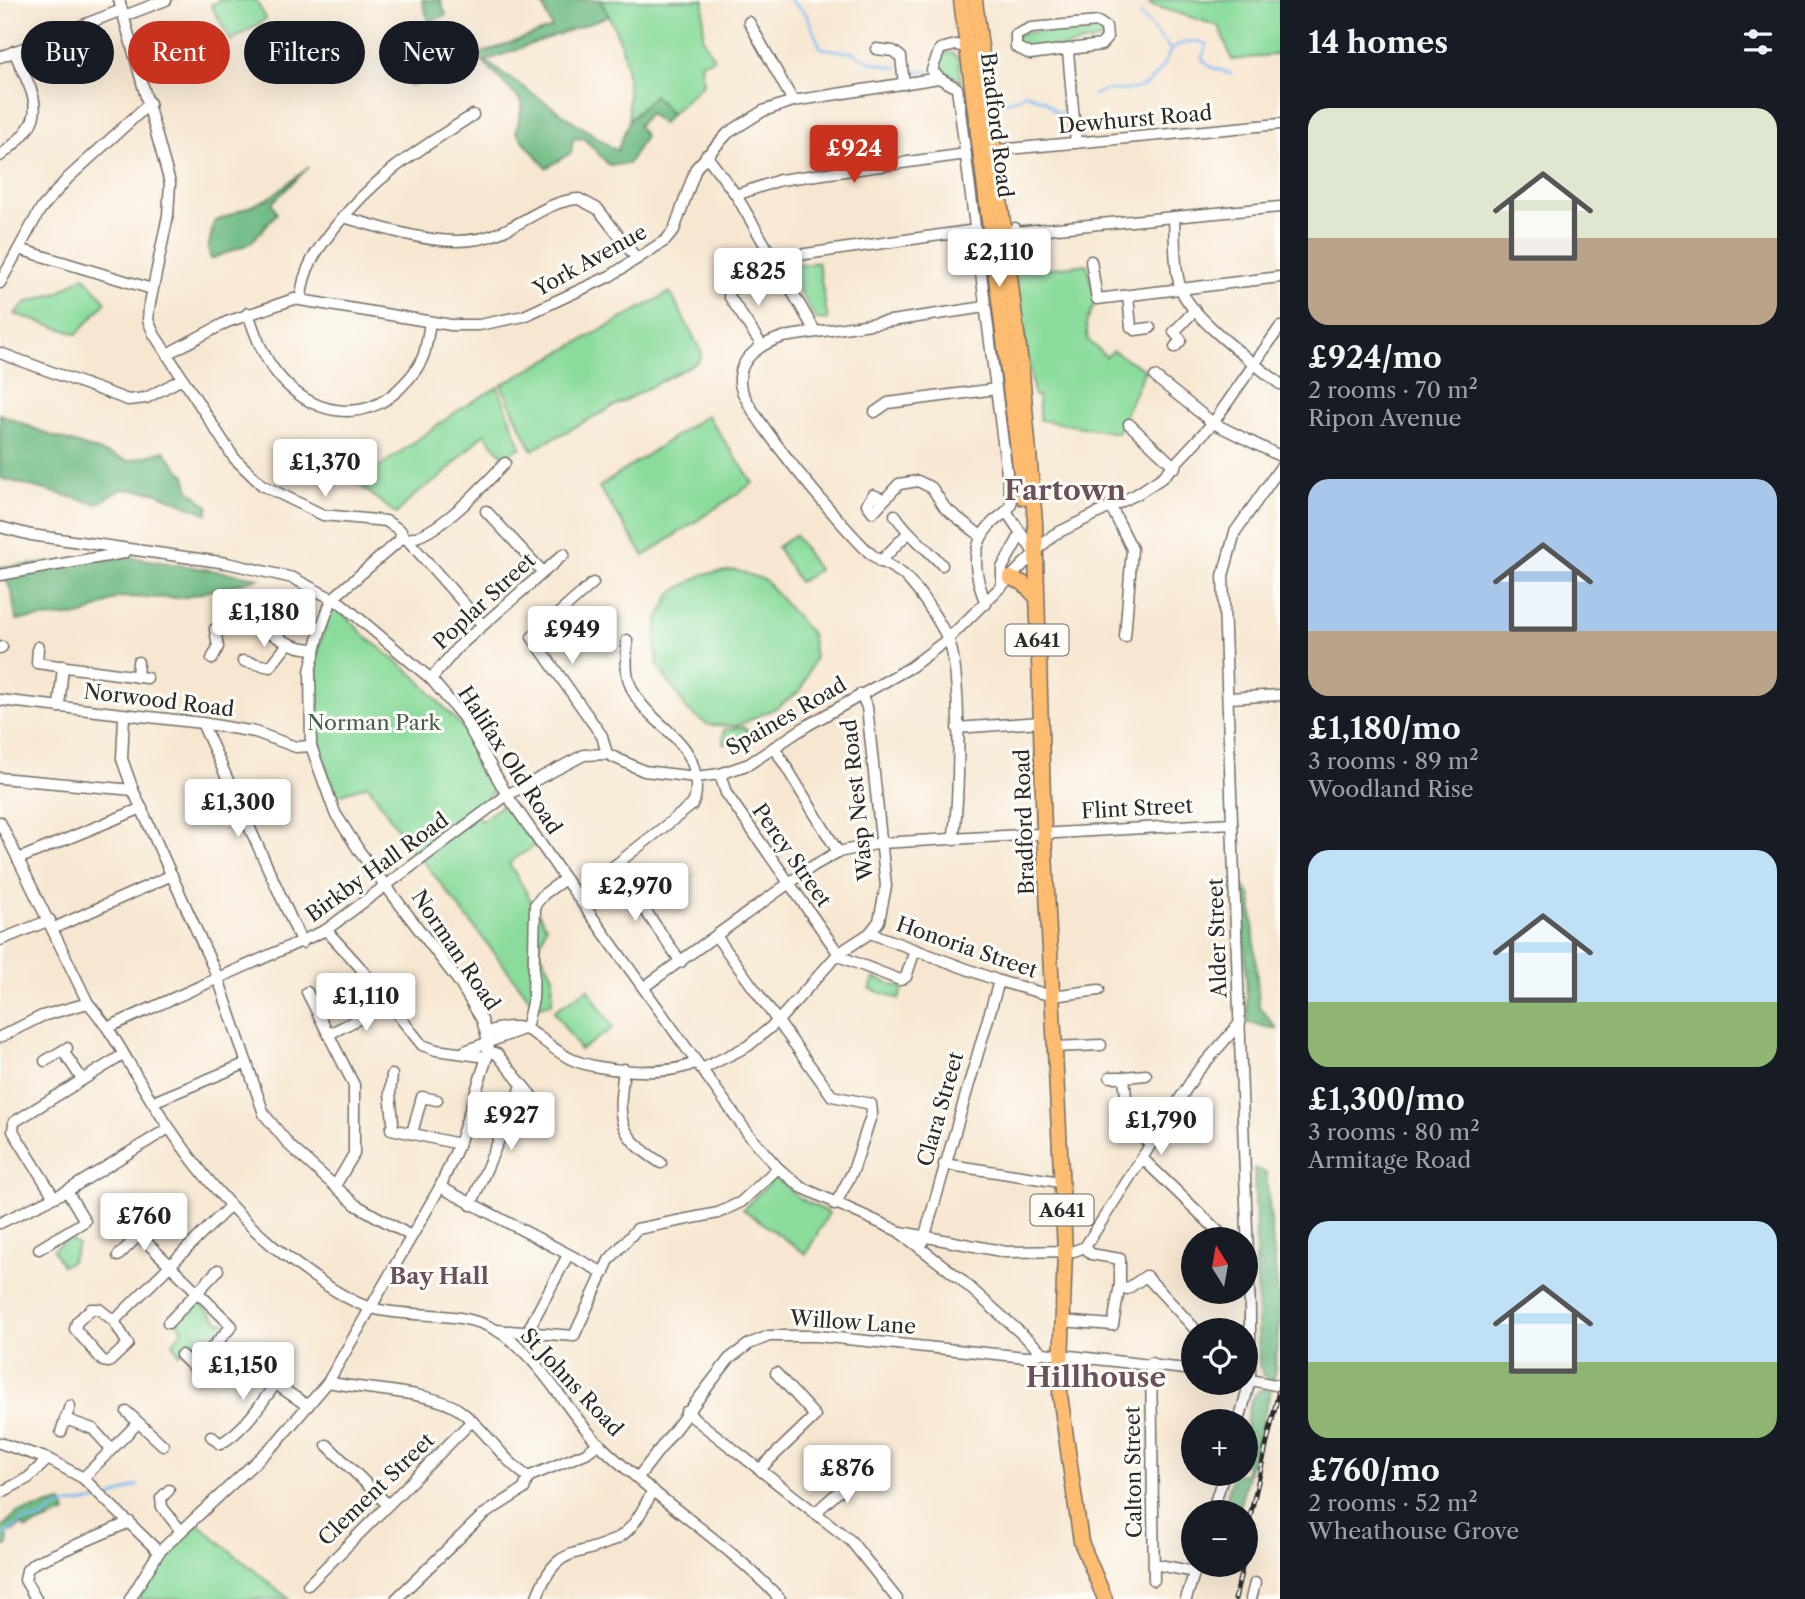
<!DOCTYPE html>
<meta charset="utf-8">
<style>
:root{--surface:#171b24;--page:#242831;--text:#f1f3f6;--muted:#9ea1a6;--accent:#c8321e}
body{margin:0;font-family:"Libre Caslon Text",serif;background:var(--page);color:var(--text);height:100vh;display:flex;flex-direction:column;font-size:26px;white-space:nowrap}
*{box-sizing:border-box;margin:0}
p{font-size:23px;color:var(--muted)}
.icon{flex:none;width:38px;height:38px;fill:none;stroke:currentColor;stroke-width:2;stroke-linecap:round;stroke-linejoin:round}
.map{position:relative;flex:1;overflow:hidden}
.side{display:flex;flex-direction:column;background:var(--surface);width:525px}
.side>*{flex:none}
.hud{position:absolute;left:21px;top:21px;width:665px;height:63px;display:flex;gap:14px}
.needle{width:46px;rotate:349deg}
.buttons{position:absolute;left:1181px;top:1227px;display:grid;gap:14px}
.buttons a{display:grid;place-items:center;width:77px;height:77px;border-radius:50%;background:var(--surface);box-shadow:0 7px 28px #0002;font-size:35px}
.price{position:absolute;translate:-50% -60px;padding:0 16px;border-radius:7px;background:#fff;color:#222;font-size:23px;line-height:46px;filter:drop-shadow(0 2px 4px #0008)}
.price::after{content:'';position:absolute;left:50%;top:42px;width:21px;height:16px;margin-left:-10px;background:inherit;clip-path:polygon(0 0,100% 0,50% 100%)}
.price.selected{background:var(--accent);color:#fff}
ul{padding:0;list-style:none}
li{display:grid;align-content:center;gap:14px;height:371px;padding:0 28px}
li span{display:grid;place-items:center;height:217px;border-radius:21px;color:#555}
li>.icon{margin-inline-start:auto}
span .icon{width:126px;height:126px;fill:#fffc;stroke-width:1}
li b{font-size:30px}
h2{display:flex;justify-content:space-between;align-items:center;height:84px;padding:0 28px;font-size:30px}
.chip{padding:0 24px;border-radius:32px;background:var(--surface);box-shadow:0 7px 28px #0002;font-size:24px;line-height:63px}
.chip.selected{background:var(--accent);color:#fff}
main{display:flex;flex:1;min-height:0}
.map>svg:first-child{display:block}
.green{fill:#8adb9c;stroke:#5a8364;stroke-width:2}
.forest{fill:#6fbb84;stroke:#4d7358;stroke-width:2}
.lines{fill:none;stroke-linecap:round;stroke-linejoin:round}
.stream{stroke:#82bdf4;stroke-width:2.5}
.minor-casing{stroke:#726d65;stroke-width:13}
.major-casing{stroke:#726d65;stroke-width:17}
.minor{stroke:#fff;stroke-width:10}
.major{stroke:#fdbc70;stroke-width:14}
.rail-casing{stroke:#2b2b2b;stroke-width:5}
.rail{stroke:#fdfcf7;stroke-width:2.5;stroke-dasharray:8;stroke-linecap:butt}
.labels{text-anchor:middle;dominant-baseline:central;stroke-width:6;stroke-linejoin:round;paint-order:stroke}
.shield{fill:#fdfcf7;stroke:#6a6a68;stroke-width:2}
.shield-label{font-size:19px;font-weight:bold;fill:#2b2b2b}
.street-label{font-size:21px;fill:#2b2b2b;stroke:#fdfcf7}
.park-label{font-size:21px;fill:#48604d;stroke:#fdfcf7}
.neighbourhood-label{font-size:23px;font-weight:bold;fill:#6b515a;stroke:#fdfcf7}
.district-label{font-size:28px;font-weight:bold;fill:#6b515a;stroke:#fdfcf7}
</style>
<main>
<div class="map">
<svg width="1280" height="1599" viewBox="0 0 1280 1599">
<rect width="100%" height="100%" fill="#fdfcf7"/>
<filter id="ink" filterUnits="userSpaceOnUse"><feTurbulence type="fractalNoise" baseFrequency=".0143" numOctaves="2"/><feDisplacementMap in="SourceGraphic" scale="14" xChannelSelector="R" yChannelSelector="G"/><feConvolveMatrix kernelMatrix="1 2 1 2 8 2 1 2 1" color-interpolation-filters="sRGB"/></filter>
<filter id="wash" filterUnits="userSpaceOnUse"><feTurbulence type="fractalNoise" baseFrequency=".00686" numOctaves="4" result="noise"/><feDisplacementMap in="SourceGraphic" scale="28" xChannelSelector="R" yChannelSelector="G"/><feGaussianBlur stdDeviation="1.57" result="paint"/><feColorMatrix in="noise" values="0 0 0 0 0 0 0 0 0 0 0 0 0 0 0 0 0 1.4 0 .05"/><feComposite in="paint" operator="in"/></filter>
<g filter="url(#wash)">
<rect width="100%" height="100%" fill="#f7e7d1"/>
<!-- green -->
<g class="green">
<polygon points="219,0 256,0 266,19 231,41 211,5"/>
<path d="M600 0H704L703 38 714 59 701 63 703 84 671 114 654 96 629 121C628 66 628 48 600 0Z"/>
<polygon points="1154,0 1280,0 1280,54 1232,60 1219,26 1149,4"/>
<polygon points="1098,22 1107,38 1030,54 1016,47 1016,35"/>
<polygon points="945,53 953,53 959,59 961,82 942,69 940,60"/>
<polygon points="818,262 828,320 816,319 786,268"/>
<polygon points="1087,264 1096,301 1086,323 1088,340 1106,357 1113,351 1145,370 1117,433 1040,420 1038,396 1034,396 1015,272"/>
<polygon points="84,276 106,302 77,334 15,314 25,303 58,293"/>
<polygon points="670,292 702,353 699,361 532,450 501,385"/>
<polygon points="498,387 521,447 504,457 484,433 440,478 418,492 396,514 357,483 463,407"/>
<polygon points="707,415 753,483 644,556 599,487"/>
<polygon points="795,535 818,570 799,582 777,547"/>
<polygon points="735,570 765,580 811,634 815,657 801,690 778,707 737,726 708,725 688,711 658,666 655,646 658,620 671,593 704,574"/>
<polygon points="333,603 366,637 415,676 477,743 496,787 475,812 481,821 506,802 535,845 509,863 546,926 539,949 553,976 552,1003 536,1007 427,866 411,849 368,785 336,796 324,759 313,742 315,659"/>
<polygon points="743,727 753,735 750,739 723,744 724,730"/>
<polygon points="874,978 903,988 899,999 870,989"/>
<polygon points="588,989 613,1028 580,1050 554,1011"/>
<polygon points="775,1177 799,1198 829,1213 806,1254 743,1209"/>
<polygon points="67,1238 78,1245 71,1261 62,1266 53,1250"/>
<polygon points="196,1299 220,1322 225,1322 225,1329 219,1330 196,1353 195,1358 183,1350 179,1354 173,1343 183,1329 175,1321"/>
<polygon points="198,1524 289,1599 138,1599 162,1558"/>
</g>
<!-- forest -->
<g class="forest">
<polygon points="422,0 440,0 446,15 429,22"/>
<polygon points="541,0 600,0 609,16 485,61 617,151 629,121 654,95 671,114 662,124 649,113 638,126 645,137 628,164 609,165 584,138 573,139 571,153 546,168 516,132 523,103 477,55 552,28"/>
<polygon points="434,26 457,48 447,57 449,70 411,87 398,69"/>
<polygon points="309,167 272,203 277,213 251,243 211,259 208,249 214,222 269,198"/>
<polygon points="0,414 50,435 129,461 164,451 185,476 189,490 209,507 207,514 155,492 122,489 97,504 0,478"/>
<polygon points="129,557 260,578 182,598 119,597 83,615 16,620 12,592 0,567"/>
<polygon points="1242,883 1251,896 1259,1005 1277,1029 1248,1023"/>
<polygon points="1254,1168 1266,1173 1280,1313 1274,1380 1264,1376 1259,1365"/>
<path d="M1262 1389 1271 1390 1238 1512H1223L1233 1474H1246C1246 1453 1241 1399 1262 1389Z"/>
<polygon points="62,1502 66,1513 26,1529 22,1525 7,1534 8,1545 0,1548 0,1529 17,1513"/>
</g>
<g class="lines">
<!-- stream -->
<g class="stream">
<polyline points="790,0 806,14 821,48 854,53 872,62 898,68"/>
<path d="M1140 14 1171 50C1179 42 1196 39 1207 44L1202 59 1211 67 1231 74"/>
<polyline points="908,72 928,71"/>
<path d="M1094 95C1107 87 1113 91 1127 90 1150 90 1163 69 1171 50"/>
<polyline points="995,104 1018,99 1025,93 1045,101 1057,113 1064,112"/>
<polyline points="109,1498 138,1485"/>
<polyline points="0,1538 25,1519 38,1521 60,1506 102,1500"/>
</g>
</g>
</g>
<g filter="url(#ink)">
<g class="lines">
<!-- minor casing -->
<g class="minor-casing">
<g id="minor">
<polyline points="119,0 170,183 168,215 149,308 148,320 154,334 234,458 262,485 323,515 386,521 401,531 400,540 332,599 320,631 310,671 311,746 335,813 360,852 459,982 482,1020 489,1044 487,1057 459,1144 440,1187 328,1382 276,1443 159,1552 130,1599"/>
<polyline points="124,16 166,0"/>
<polyline points="749,22 793,101"/>
<polygon points="1098,22 1106,27 1107,38 1101,45 1030,54 1016,47 1016,35 1031,28"/>
<polyline points="876,49 893,51 901,57 904,84"/>
<polyline points="1068,51 1076,143"/>
<polyline points="0,57 122,10"/>
<path d="M939 78 957 88 1011 504C1008 513 999 516 992 523 968 547 975 576 986 604"/>
<polyline points="987,151 1280,124"/>
<polyline points="706,155 736,195 815,331"/>
<path d="M0 156C51 116 37 104 14 51"/>
<polyline points="736,195 780,180 966,154"/>
<path d="M343 217C391 230 453 254 501 232 527 221 551 200 579 199L598 209 637 259"/>
<path d="M1174 218C1175 240 1174 269 1181 289 1191 318 1255 364 1280 384"/>
<polyline points="1015,228 1015,232 1280,207"/>
<polyline points="19,249 152,289"/>
<polyline points="770,259 976,230"/>
<polyline points="1091,261 1097,299 1280,277"/>
<polyline points="0,283 40,210 68,178 150,103"/>
<polyline points="729,296 761,344"/>
<polyline points="1128,296 1131,327 1135,330 1150,328"/>
<path d="M301 298C303 268 317 250 335 227 378 173 416 152 473 115"/>
<path d="M248 313C255 334 262 354 275 371 308 415 364 427 403 385 411 377 420 366 424 354 427 344 428 333 430 323"/>
<polyline points="1175,347 1181,340 1174,332 1195,310"/>
<polyline points="0,353 128,400 146,398 182,379"/>
<polyline points="167,354 227,322 294,299 451,325 479,325 524,316 610,276 666,240 674,230 696,168 728,133 763,111 793,101 939,78 932,70 940,49 956,45 973,49"/>
<polyline points="1155,377 1213,423 1280,456"/>
<polyline points="875,412 888,403 996,389"/>
<polyline points="1129,424 1175,467"/>
<polyline points="883,499 873,495 867,504 873,512 899,484 918,481 932,488 945,508 981,536"/>
<polyline points="1110,505 1132,549 1125,637"/>
<polyline points="486,511 543,572"/>
<polyline points="1006,511 1035,554"/>
<path d="M895 515C908 535 926 547 942 565"/>
<polyline points="0,527 31,535 227,563 293,578 342,604 431,679 463,717 507,795 565,879 749,1135 778,1168 801,1187 898,1231 958,1277 1043,1353 1194,1370"/>
<polyline points="405,537 482,624"/>
<path d="M408 539C439 535 483 486 505 463"/>
<polyline points="880,562 907,534"/>
<polyline points="0,575 124,553"/>
<polyline points="593,583 532,637 602,736 607,754"/>
<polyline points="1002,586 1002,568 1021,534"/>
<polyline points="38,647 37,663 147,678"/>
<polyline points="0,648 2,647"/>
<path d="M212 659 218 647 215 629C271 613 269 647 314 649"/>
<polyline points="243,661 270,667 288,644"/>
<polyline points="137,677 138,662"/>
<polyline points="431,679 457,648 564,554"/>
<polyline points="1228,698 1280,695"/>
<polyline points="0,700 202,723 255,732 296,747 311,746"/>
<polyline points="59,707 63,666"/>
<polyline points="124,716 122,759 133,790 218,978 264,1114 290,1146 356,1205 411,1236"/>
<polyline points="202,723 302,943"/>
<polyline points="957,728 1041,722"/>
<polyline points="774,747 838,852"/>
<polyline points="720,774 726,793 841,957 900,980 906,977 915,950"/>
<polyline points="0,778 133,790"/>
<path d="M0 822 88 1003C114 1032 130 1067 151 1100 185 1154 224 1205 273 1246 298 1266 341 1299 371 1308 411 1319 460 1309 496 1330 540 1356 564 1408 599 1444 655 1499 726 1541 780 1599"/>
<path d="M953 839C960 805 962 668 948 639 938 619 921 593 906 577 896 567 881 563 871 554 847 533 741 409 740 383 738 357 763 343 783 337L985 307"/>
<polyline points="18,859 142,808"/>
<polyline points="615,867 681,962"/>
<path d="M577 895 692 805C696 798 696 793 696 784 696 733 639 723 628 678 625 666 627 652 627 640"/>
<polyline points="54,928 172,875"/>
<polyline points="326,930 358,965 422,1045 436,1050 487,1057"/>
<polyline points="870,933 999,981 1052,996 1099,990"/>
<polyline points="716,936 832,1096 871,1104 872,1113 853,1171 835,1205"/>
<polyline points="0,940 50,920"/>
<polyline points="644,987 813,866 838,852 881,843 1232,823"/>
<polyline points="307,992 354,1085 354,1154 335,1186"/>
<polyline points="109,1027 326,930 507,795 584,755 607,754 644,771 696,777 720,774 749,764 808,725 911,667 948,639 1053,535 1137,494 1163,477 1213,423 1280,327"/>
<polyline points="526,1028 533,999 535,905 544,894 565,879"/>
<path d="M487 1032C532 1017 534 1039 569 1058 596 1072 670 1077 696 1062"/>
<polyline points="329,1034 388,1004"/>
<polyline points="0,1037 42,1016 88,1003"/>
<polyline points="1054,1047 1101,1045"/>
<polyline points="63,1051 82,1079"/>
<polyline points="465,1051 526,1028"/>
<polyline points="488,1051 497,1054 543,1110 538,1124"/>
<polyline points="45,1061 67,1048"/>
<path d="M624 1069C618 1118 615 1134 661 1163"/>
<polyline points="702,1069 748,1046 777,1022 838,954 870,933 879,921 886,886 867,707 861,694"/>
<polyline points="392,1075 390,1093 393,1122"/>
<polyline points="1110,1077 1124,1077 1129,1126 1150,1144"/>
<polyline points="1124,1077 1146,1075"/>
<polyline points="153,1102 247,1063"/>
<polyline points="391,1129 459,1144"/>
<polyline points="412,1133 422,1097 437,1100"/>
<polyline points="1142,1158 1224,1237 1233,1239"/>
<polyline points="944,1164 1060,1182"/>
<polyline points="440,1187 604,1273"/>
<polyline points="54,1197 13,1131 14,1122 123,1055"/>
<polyline points="471,1205 522,1086"/>
<polyline points="0,1223 67,1191 169,1128"/>
<polyline points="901,1232 1006,1252 1074,1251 1085,1247 1197,1072 1240,1023"/>
<polyline points="139,1235 232,1326 194,1367"/>
<polyline points="923,1242 999,981"/>
<polyline points="39,1249 85,1221 67,1191"/>
<polyline points="118,1256 147,1227"/>
<polyline points="1127,1289 1146,1276 1196,1330"/>
<polyline points="114,1321 99,1309 91,1309 77,1322 75,1329 103,1361 109,1362 128,1344 114,1321 230,1206"/>
<polyline points="1061,1321 1113,1325 1120,1284 1120,1259 1091,1254 1085,1247"/>
<polyline points="168,1323 218,1270"/>
<polyline points="496,1330 574,1336 609,1260 637,1229 718,1213 741,1202 778,1168"/>
<polyline points="527,1332 568,1255"/>
<polyline points="181,1355 207,1380"/>
<polyline points="1151,1363 1154,1580"/>
<polyline points="1246,1379 1280,1386"/>
<path d="M328 1382C362 1390 433 1391 459 1410 486 1429 501 1459 528 1477"/>
<polyline points="127,1412 163,1445"/>
<polyline points="686,1412 851,1541 897,1599"/>
<polyline points="65,1419 93,1429 111,1449"/>
<polyline points="1239,1421 1250,1380 1250,1311 1223,576 1235,532 1280,468"/>
<polyline points="61,1432 70,1406"/>
<path d="M211 1436 220 1444C243 1431 259 1407 274 1386L277 1385 308 1406"/>
<polyline points="0,1443 48,1459 83,1478 159,1552"/>
<polyline points="327,1445 387,1504"/>
<polyline points="760,1469 815,1416 776,1373"/>
<polyline points="639,1476 729,1359 749,1344 769,1336 817,1336 1026,1357 1043,1353"/>
<polyline points="83,1478 138,1423"/>
<polyline points="169,1490 161,1498 162,1507 181,1531"/>
<polyline points="0,1493 28,1478 48,1459"/>
<polyline points="1212,1512 1224,1474"/>
<polyline points="815,1513 866,1467 880,1481"/>
<polyline points="1154,1564 1195,1572"/>
<polyline points="308,1585 472,1421"/>
<polyline points="36,1599 25,1580 27,1570 34,1563 130,1522"/>
<polyline points="396,1599 483,1515 524,1489 528,1477 586,1453 599,1443"/>
<path d="M536 1599C558 1541 573 1561 618 1538 635 1528 644 1507 653 1490"/>
<polyline points="1186,1599 1197,1564"/>
<polyline points="1251,1599 1255,1583"/>
</g>
</g>
<!-- major casing -->
<g class="major-casing">
<g id="major">
<polyline points="961,0 1024,498"/>
<polyline points="975,0 1022,373 1035,522 1044,832 1065,1251 1060,1395 1081,1542 1105,1599"/>
<polyline points="1010,578 1023,583 1036,597"/>
</g>
</g>
<!-- minor -->
<use href="#minor" class="minor"/>
<!-- major -->
<use href="#major" class="major"/>
<!-- rail casing -->
<g class="rail-casing">
<g id="rail">
<polyline points="1246,1534 1280,1386"/>
<polyline points="1246,1552 1253,1525"/>
<polyline points="1235,1599 1243,1564"/>
</g>
</g>
<!-- rail -->
<use href="#rail" class="rail"/>
</g>
</g>
<g class="labels">
<!-- shield labels -->
<g class="shield">
<rect x="1005.5" y="624.5" width="63" height="31" rx="5"/>
<rect x="1030.5" y="1194.5" width="63" height="31" rx="5"/>
</g>
<g class="shield-label">
<text x="1037" y="640">A641</text>
<text x="1062" y="1210">A641</text>
</g>
<!-- street labels -->
<g class="street-label">
<text transform="translate(1135 119) rotate(-5)">Dewhurst Road</text>
<text transform="translate(997 125) rotate(83)">Bradford Road</text>
<text transform="translate(590 260) rotate(-29)">York Avenue</text>
<text transform="translate(484 601) rotate(-43)">Poplar Street</text>
<text transform="translate(159 700) rotate(7)">Norwood Road</text>
<text transform="translate(786 716) rotate(-30)">Spaines Road</text>
<text transform="translate(510 760) rotate(57)">Halifax Old Road</text>
<text transform="translate(857 800) rotate(-96)">Wasp Nest Road</text>
<text transform="translate(1137 808) rotate(-3)">Flint Street</text>
<text transform="translate(1024 822) rotate(-92)">Bradford Road</text>
<text transform="translate(792 855) rotate(55)">Percy Street</text>
<text transform="translate(377 867) rotate(-36)">Birkby Hall Road</text>
<text transform="translate(1217 938) rotate(-92)">Alder Street</text>
<text transform="translate(967 947) rotate(19)">Honoria Street</text>
<text transform="translate(456 950) rotate(56)">Norman Road</text>
<text transform="translate(940 1109) rotate(-74)">Clara Street</text>
<text transform="translate(853 1322) rotate(4)">Willow Lane</text>
<text transform="translate(572 1382) rotate(47)">St Johns Road</text>
<text transform="translate(1133 1472) rotate(-91)">Calton Street</text>
<text transform="translate(376 1489) rotate(-44)">Clement Street</text>
</g>
<!-- park labels -->
<g class="park-label">
<text x="374" y="722">Norman Park</text>
</g>
<!-- neighbourhood labels -->
<g class="neighbourhood-label">
<text x="439" y="1276">Bay Hall</text>
</g>
<!-- district labels -->
<g class="district-label">
<text x="1065" y="490">Fartown</text>
<text x="1096" y="1377">Hillhouse</text>
</g>
</g>
</svg>
<div class="buttons">
<a><svg class="needle" viewBox="-14 -14 28 28"><path d="M0-13l5 13h-10z" fill="#e53935"/><path d="M0 13l5-13h-10z" fill="#9ea1a6"/></svg></a>
<a><svg class="icon" aria-label="locate" viewBox="0 0 24 24"><circle cx="12" cy="12" r="6"/><path d="M12 2v4M12 18v4M2 12h4M18 12h4"/></svg></a>
<a>+</a>
<a>−</a>
</div>
<b class="price selected" style="left:854px;top:185px">£924</b>
<b class="price" style="left:999px;top:289px">£2,110</b>
<b class="price" style="left:758px;top:308px">£825</b>
<b class="price" style="left:325px;top:499px">£1,370</b>
<b class="price" style="left:264px;top:649px">£1,180</b>
<b class="price" style="left:572px;top:666px">£949</b>
<b class="price" style="left:238px;top:839px">£1,300</b>
<b class="price" style="left:635px;top:923px">£2,970</b>
<b class="price" style="left:366px;top:1033px">£1,110</b>
<b class="price" style="left:511px;top:1152px">£927</b>
<b class="price" style="left:1161px;top:1157px">£1,790</b>
<b class="price" style="left:144px;top:1253px">£760</b>
<b class="price" style="left:243px;top:1402px">£1,150</b>
<b class="price" style="left:847px;top:1505px">£876</b>
<div class="hud">
<a class="chip">Buy</a>
<a class="chip selected">Rent</a>
<a class="chip">Filters</a>
<a class="chip">New</a>
</div>
</div>
<section class="side">
<h2>14 homes<svg class="icon" aria-label="filters" viewBox="0 0 24 24"><path d="M4 7h16M4 17h16"/><circle cx="9" cy="7" r="2"/><circle cx="15" cy="17" r="2"/></svg></h2>
<ul>
<li><span style="background:linear-gradient(#dfe7d0 60%,#b9a48a 0)"><svg class="icon" aria-label="home" viewBox="0 0 24 24"><path d="M3 11l9-7 9 7M6 9v11h12V9"/></svg></span><div><b>£924/mo</b><p>2 rooms · 70 m²</p><p>Ripon Avenue</p></div></li>
<li><span style="background:linear-gradient(#a9c7e8 70%,#b9a48a 0)"><svg class="icon" aria-label="home" viewBox="0 0 24 24"><path d="M3 11l9-7 9 7M6 9v11h12V9"/></svg></span><div><b>£1,180/mo</b><p>3 rooms · 89 m²</p><p>Woodland Rise</p></div></li>
<li><span style="background:linear-gradient(#bfe0f5 70%,#8fb573 0)"><svg class="icon" aria-label="home" viewBox="0 0 24 24"><path d="M3 11l9-7 9 7M6 9v11h12V9"/></svg></span><div><b>£1,300/mo</b><p>3 rooms · 80 m²</p><p>Armitage Road</p></div></li>
<li><span style="background:linear-gradient(#bfe0f5 65%,#8fb573 0)"><svg class="icon" aria-label="home" viewBox="0 0 24 24"><path d="M3 11l9-7 9 7M6 9v11h12V9"/></svg></span><div><b>£760/mo</b><p>2 rooms · 52 m²</p><p>Wheathouse Grove</p></div></li>
</ul>
</section>
</main>
